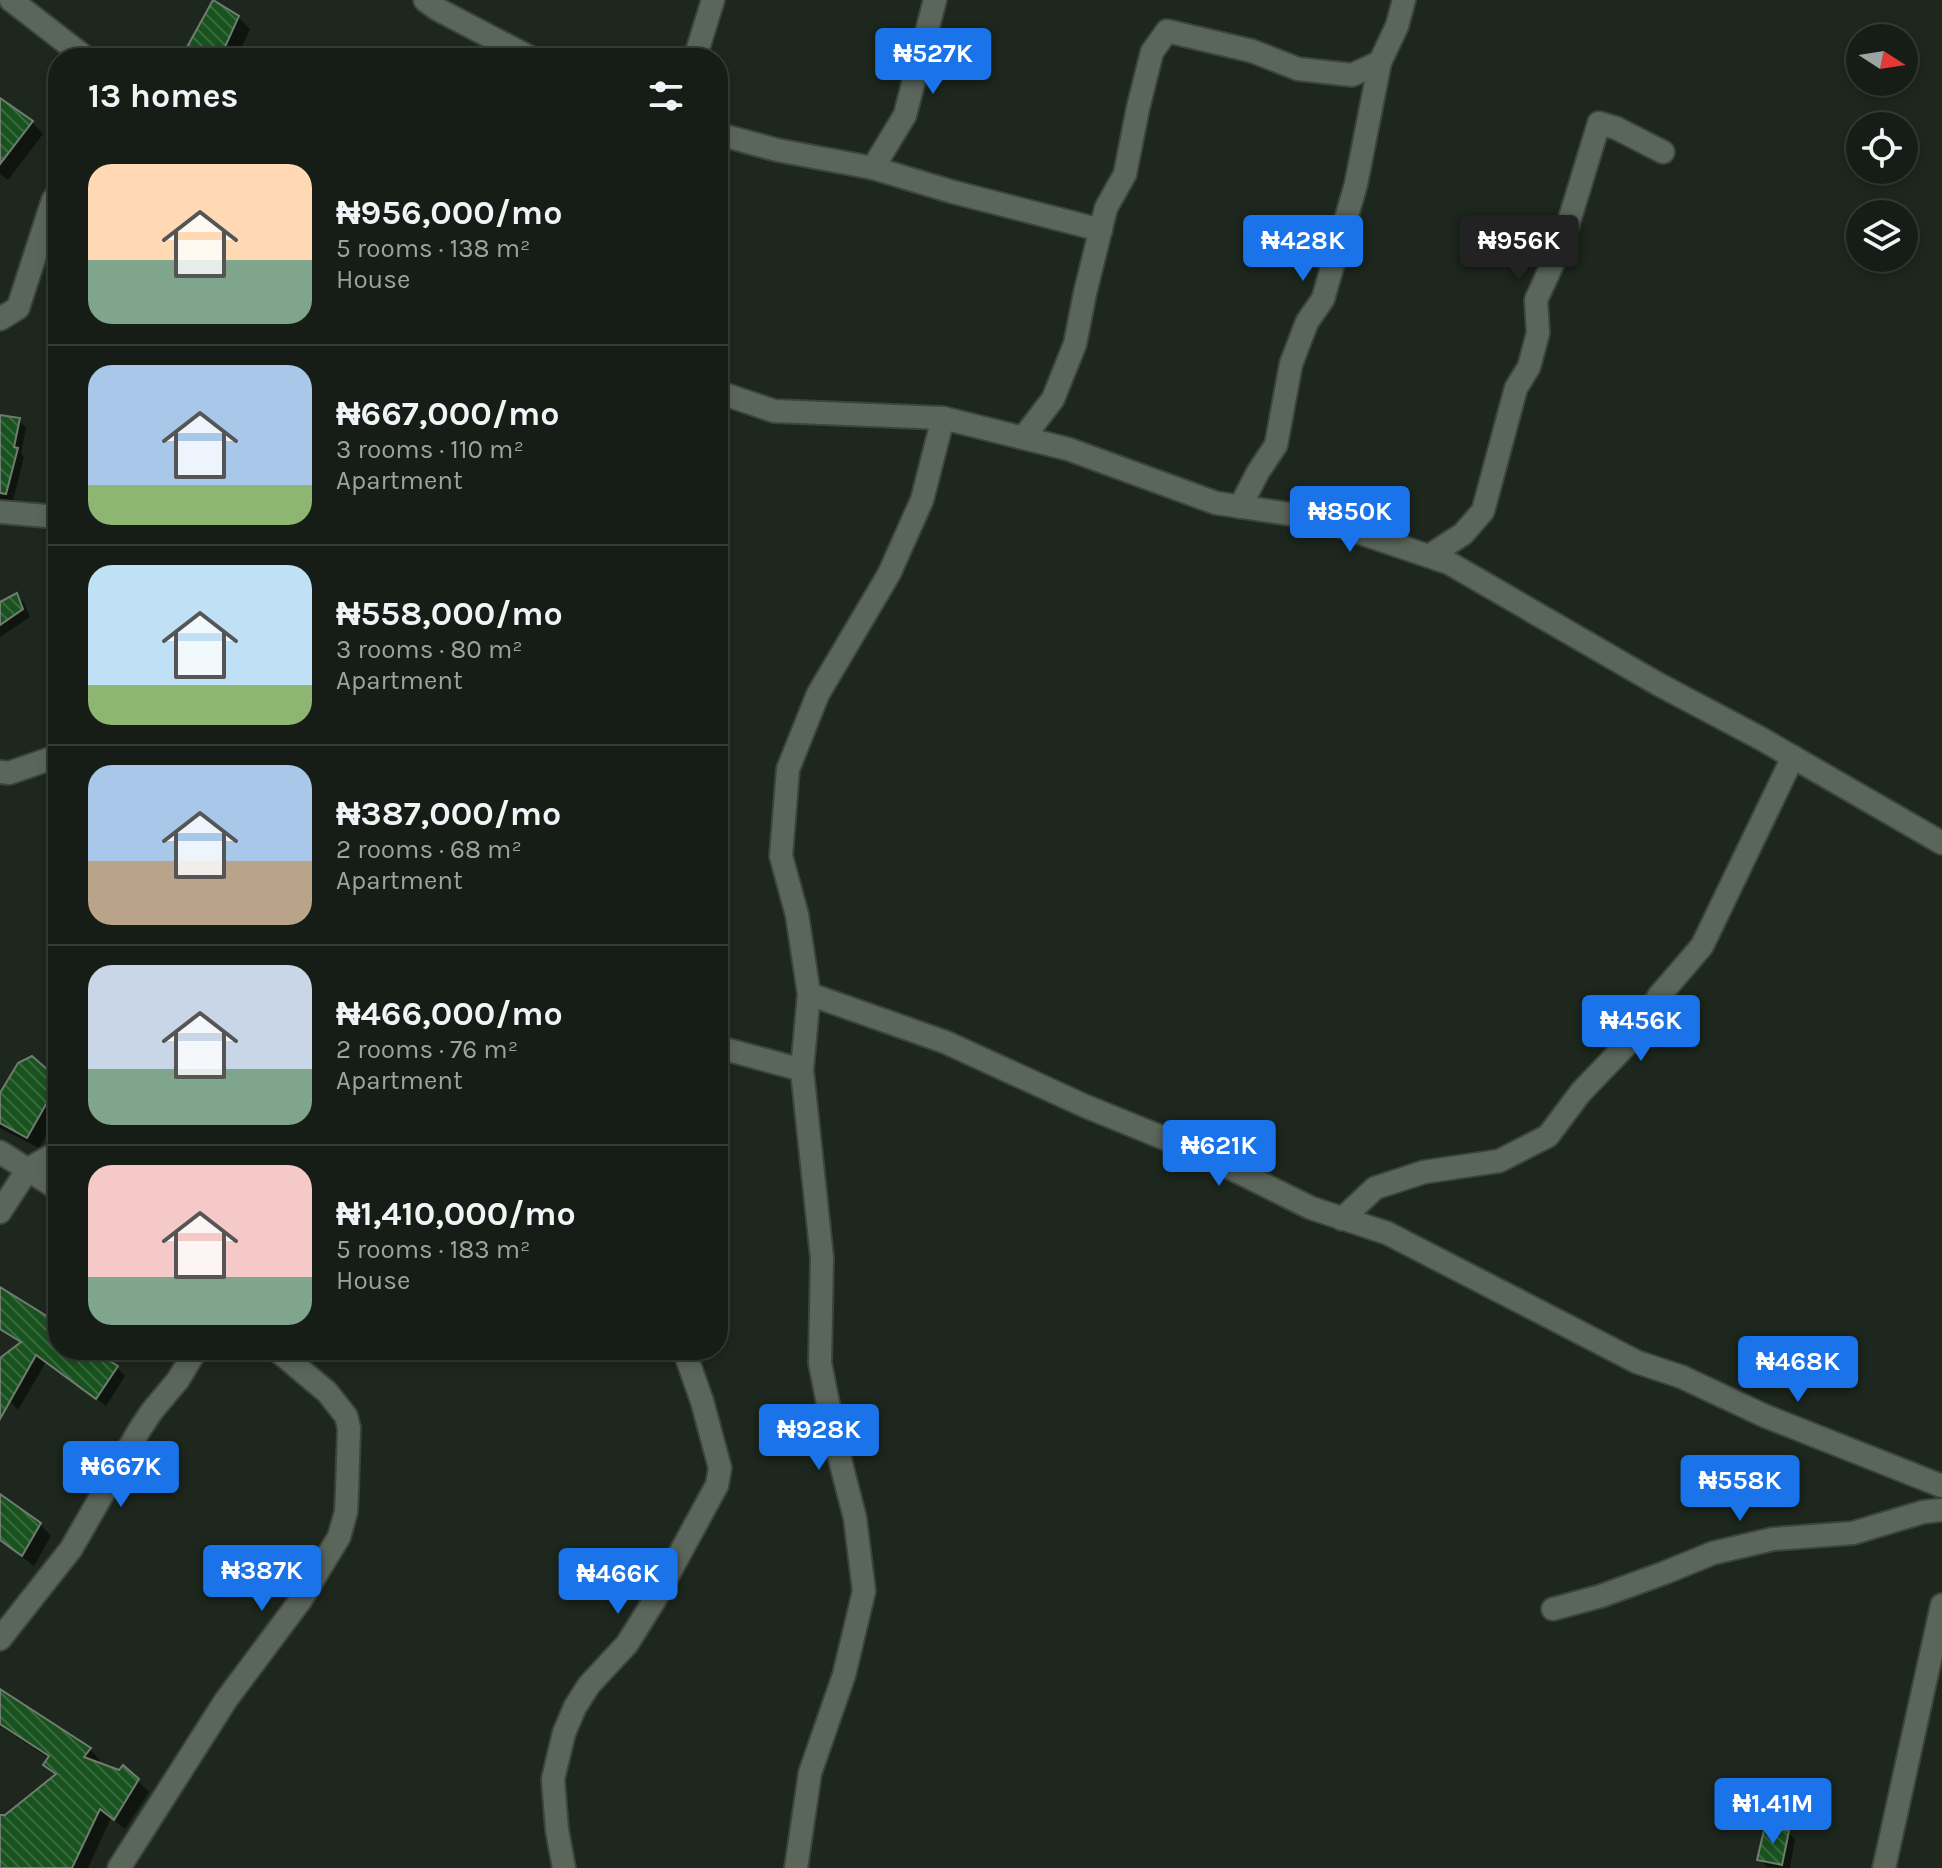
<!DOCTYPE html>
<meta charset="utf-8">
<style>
:root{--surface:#161d16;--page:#1f261f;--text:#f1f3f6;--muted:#9ea2a1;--line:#353b35;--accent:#1a73e8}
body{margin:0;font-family:Karla,sans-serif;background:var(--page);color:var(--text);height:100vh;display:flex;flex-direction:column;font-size:30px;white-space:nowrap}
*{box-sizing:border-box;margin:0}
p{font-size:26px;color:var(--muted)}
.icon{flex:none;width:44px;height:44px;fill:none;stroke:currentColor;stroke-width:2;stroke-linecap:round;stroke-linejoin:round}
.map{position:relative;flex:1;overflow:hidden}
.side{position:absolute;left:48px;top:48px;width:680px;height:1312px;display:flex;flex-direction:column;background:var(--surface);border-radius:32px;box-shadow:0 4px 12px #0003,0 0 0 2px var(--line)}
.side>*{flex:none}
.needle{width:52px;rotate:102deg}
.controls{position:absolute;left:1846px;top:24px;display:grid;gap:16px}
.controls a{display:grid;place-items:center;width:72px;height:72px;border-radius:50%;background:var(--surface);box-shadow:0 4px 12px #0003,0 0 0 2px var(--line);font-size:40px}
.price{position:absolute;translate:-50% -68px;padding:0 18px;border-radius:8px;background:var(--accent);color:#fff;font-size:26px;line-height:52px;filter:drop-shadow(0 2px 4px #0008)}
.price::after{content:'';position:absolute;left:50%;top:48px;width:24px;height:18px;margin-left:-12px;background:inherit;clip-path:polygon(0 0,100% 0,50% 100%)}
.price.selected{background:#222;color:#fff}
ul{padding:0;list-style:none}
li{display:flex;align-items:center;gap:24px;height:200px;padding:0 40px}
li+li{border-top:2px solid var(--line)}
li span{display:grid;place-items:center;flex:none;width:224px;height:160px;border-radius:24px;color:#555}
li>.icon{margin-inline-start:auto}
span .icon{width:96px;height:96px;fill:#fffc;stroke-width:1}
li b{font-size:34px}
h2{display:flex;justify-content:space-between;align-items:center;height:96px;padding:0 40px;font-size:34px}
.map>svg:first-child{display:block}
.shadow{fill:#0007}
.building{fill:url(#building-back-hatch);stroke:#717c71;stroke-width:2}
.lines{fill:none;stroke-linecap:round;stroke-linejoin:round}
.minor-casing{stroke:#3c443c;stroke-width:26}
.minor{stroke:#5b665b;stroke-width:22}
</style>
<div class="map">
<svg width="1942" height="1868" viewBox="0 0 1942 1868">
<defs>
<pattern id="building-back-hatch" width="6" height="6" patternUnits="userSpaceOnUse" patternTransform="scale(2)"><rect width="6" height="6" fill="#18521e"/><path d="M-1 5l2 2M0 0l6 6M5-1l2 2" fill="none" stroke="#396b3e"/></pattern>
</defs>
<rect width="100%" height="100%" fill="#1d271d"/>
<!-- shadow -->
<g class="shadow">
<polygon points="238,17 250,29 237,58 183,58"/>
<polygon points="0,105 32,122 43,134 8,180 0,174"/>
<polygon points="0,417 19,420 26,428 21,454 24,457 12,505 0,502"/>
<polygon points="17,595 24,603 30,617 0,637 0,604"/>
<polygon points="58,1082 58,1114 39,1148 0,1128 0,1097"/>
<polygon points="0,1289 58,1325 58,1350 116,1350 106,1361 116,1367 125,1376 106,1406 46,1362 18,1410 0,1390 0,1361 22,1344 0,1330"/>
<polygon points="0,1496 40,1524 51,1536 34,1566 0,1540"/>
<polygon points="0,1692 90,1749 100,1760 97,1764 120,1773 124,1768 149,1792 125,1829 111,1818 88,1868 0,1868 0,1821 57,1776 45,1764 50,1759 0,1726"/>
<polygon points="1788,1832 1795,1840 1790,1868 1767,1867 1760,1859"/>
</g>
<!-- building -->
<g class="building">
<polygon points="213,0 239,16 220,58 181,58"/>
<polygon points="0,98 33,121 0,164"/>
<polygon points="0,415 20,418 14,447 18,448 6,494 0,493"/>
<polygon points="17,593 23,609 0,625 0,602"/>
<polygon points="32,1056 58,1079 58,1083 27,1138 0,1123 0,1093 18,1063"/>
<polygon points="0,1287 58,1323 58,1350 91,1350 118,1366 96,1399 36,1355 0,1419 0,1358 21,1342 0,1329"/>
<polygon points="0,1494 41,1523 22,1556 0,1540"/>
<polygon points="0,1689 91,1748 84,1757 119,1770 123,1765 139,1779 114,1820 100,1809 72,1868 0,1868 0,1815 5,1815 56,1774 43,1765 49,1756 0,1724"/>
<polygon points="1765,1826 1789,1831 1782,1865 1757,1860"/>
</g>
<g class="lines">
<!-- minor casing -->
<g class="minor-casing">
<g id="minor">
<polyline points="11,0 86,58"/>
<polyline points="425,0 437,9 531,58"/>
<polyline points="695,58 713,0"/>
<polyline points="718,134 777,150 873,168 953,192 1101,230"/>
<polyline points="873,168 905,115 935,0"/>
<polyline points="0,319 18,308 53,200 58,193"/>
<polyline points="718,392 774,411 943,418 1068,449 1216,503 1316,518 1449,563 1658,684 1760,738 1942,843"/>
<polyline points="1023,438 1053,399 1075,344 1085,293 1106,208 1125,174 1138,108 1152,52 1167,31 1252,51 1298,69 1352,75 1380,62 1397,26 1404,0"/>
<polyline points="1240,507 1258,472 1276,445 1291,364 1307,322 1323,299 1356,184 1380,62"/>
<polyline points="0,512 58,517"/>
<polyline points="1429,556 1463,534 1483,511 1516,388 1529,367 1538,333 1536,300 1563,241 1599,123 1616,128 1663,152"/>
<polyline points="0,772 9,773 58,756"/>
<polyline points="809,994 945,1042 1085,1106 1198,1152 1311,1208 1387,1233 1637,1362 1682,1377 1765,1416 1942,1486"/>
<polyline points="718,1051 725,1049 802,1070"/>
<polyline points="0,1152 58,1189"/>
<polyline points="0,1212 28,1169 58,1152"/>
<polyline points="1342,1219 1375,1188 1424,1172 1499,1161 1548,1136 1581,1092 1632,1039 1659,996 1702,946 1793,757"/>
<polyline points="1553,1609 1601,1596 1664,1573 1713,1553 1773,1539 1853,1533 1923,1512 1942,1510"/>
<polyline points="0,1639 71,1549 140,1429 152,1411 178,1380 196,1350"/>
<polyline points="119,1868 226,1700 300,1601 339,1537 346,1512 347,1491 349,1428 346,1416 327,1392 277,1350"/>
<polyline points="564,1868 557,1830 553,1779 564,1733 575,1707 589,1685 627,1644 654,1601 717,1485 720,1468 702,1401 684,1350"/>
<polyline points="796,1868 810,1773 844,1675 864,1591 855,1518 836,1444 820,1363 822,1258 802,1070 809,994 797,915 781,856 788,769 818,694 889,574 922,500 943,418"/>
<polyline points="1884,1868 1942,1605"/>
</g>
</g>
<!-- minor -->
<use href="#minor" class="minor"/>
</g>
</svg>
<div class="controls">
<a><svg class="needle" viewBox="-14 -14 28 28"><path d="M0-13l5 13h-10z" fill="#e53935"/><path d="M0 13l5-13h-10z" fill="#9ea2a1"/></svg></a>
<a><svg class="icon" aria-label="locate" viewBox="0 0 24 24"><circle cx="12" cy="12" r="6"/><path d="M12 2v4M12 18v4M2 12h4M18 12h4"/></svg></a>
<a><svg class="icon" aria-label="layers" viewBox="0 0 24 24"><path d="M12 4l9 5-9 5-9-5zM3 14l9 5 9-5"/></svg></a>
</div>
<b class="price" style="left:933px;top:96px">₦527K</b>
<b class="price" style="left:1303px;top:283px">₦428K</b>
<b class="price selected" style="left:1519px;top:283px">₦956K</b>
<b class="price" style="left:1350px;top:554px">₦850K</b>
<b class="price" style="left:1641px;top:1063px">₦456K</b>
<b class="price" style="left:1219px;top:1188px">₦621K</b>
<b class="price" style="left:1798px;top:1404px">₦468K</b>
<b class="price" style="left:819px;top:1472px">₦928K</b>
<b class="price" style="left:121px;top:1509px">₦667K</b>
<b class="price" style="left:1740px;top:1523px">₦558K</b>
<b class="price" style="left:262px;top:1613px">₦387K</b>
<b class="price" style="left:618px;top:1616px">₦466K</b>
<b class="price" style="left:1773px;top:1846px">₦1.41M</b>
<section class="side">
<h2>13 homes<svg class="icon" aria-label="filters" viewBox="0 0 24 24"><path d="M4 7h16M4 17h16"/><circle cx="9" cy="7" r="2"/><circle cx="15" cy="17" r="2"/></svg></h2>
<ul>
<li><span style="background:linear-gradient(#ffd9b3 60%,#7fa58c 0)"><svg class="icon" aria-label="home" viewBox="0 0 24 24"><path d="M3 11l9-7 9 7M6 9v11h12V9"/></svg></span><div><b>₦956,000/mo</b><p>5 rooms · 138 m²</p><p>House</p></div></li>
<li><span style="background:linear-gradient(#a9c7e8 75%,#8fb573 0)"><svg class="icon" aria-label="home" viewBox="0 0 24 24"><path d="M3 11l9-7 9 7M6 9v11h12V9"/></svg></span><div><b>₦667,000/mo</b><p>3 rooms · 110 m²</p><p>Apartment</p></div></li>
<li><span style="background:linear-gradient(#bfe0f5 75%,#8fb573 0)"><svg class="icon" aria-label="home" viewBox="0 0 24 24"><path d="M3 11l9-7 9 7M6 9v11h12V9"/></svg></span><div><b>₦558,000/mo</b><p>3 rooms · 80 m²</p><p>Apartment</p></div></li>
<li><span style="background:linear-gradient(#a9c7e8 60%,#b9a48a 0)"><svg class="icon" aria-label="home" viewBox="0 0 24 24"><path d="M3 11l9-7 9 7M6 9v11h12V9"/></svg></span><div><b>₦387,000/mo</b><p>2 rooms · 68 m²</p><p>Apartment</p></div></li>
<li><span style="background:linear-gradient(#c9d6e8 65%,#7fa58c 0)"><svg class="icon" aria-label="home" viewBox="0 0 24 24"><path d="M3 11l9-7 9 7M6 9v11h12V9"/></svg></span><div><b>₦466,000/mo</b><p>2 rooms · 76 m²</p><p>Apartment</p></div></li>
<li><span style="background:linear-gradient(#f6c9c9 70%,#7fa58c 0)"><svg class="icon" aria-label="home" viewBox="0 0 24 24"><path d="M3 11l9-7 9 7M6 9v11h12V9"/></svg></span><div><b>₦1,410,000/mo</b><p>5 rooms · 183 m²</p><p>House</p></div></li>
</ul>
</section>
</div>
